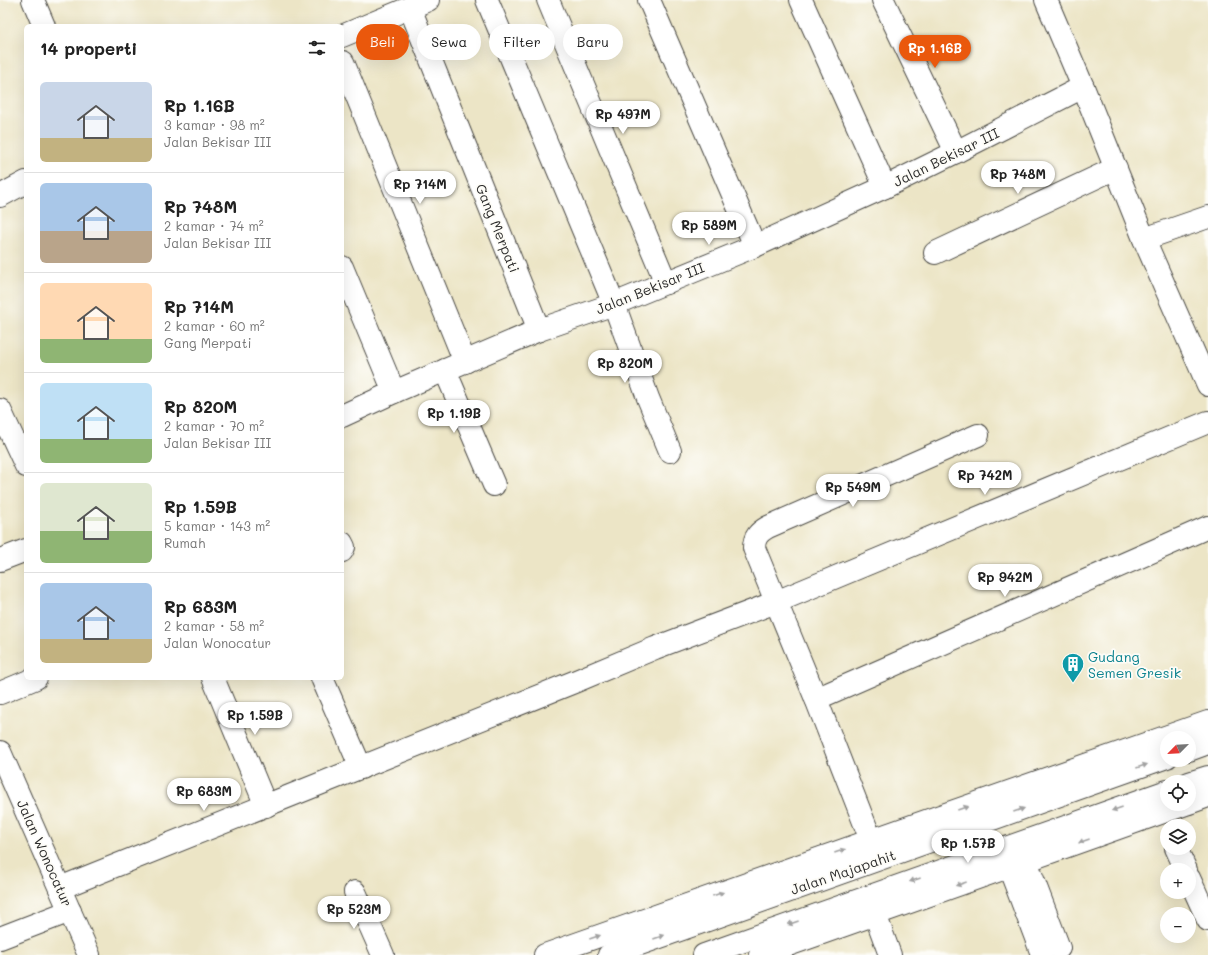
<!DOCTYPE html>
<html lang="id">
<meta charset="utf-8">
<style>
:root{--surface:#fff;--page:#f6f6f6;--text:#222;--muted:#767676;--line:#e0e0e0;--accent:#ea580c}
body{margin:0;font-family:Mali,sans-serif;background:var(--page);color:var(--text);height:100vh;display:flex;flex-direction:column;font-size:15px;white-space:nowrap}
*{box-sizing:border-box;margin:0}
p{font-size:13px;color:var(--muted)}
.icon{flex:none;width:22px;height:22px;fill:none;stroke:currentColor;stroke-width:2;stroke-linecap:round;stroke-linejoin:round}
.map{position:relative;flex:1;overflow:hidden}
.drawer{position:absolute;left:24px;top:24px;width:320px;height:656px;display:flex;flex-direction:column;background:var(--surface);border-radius:6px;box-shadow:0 4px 16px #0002}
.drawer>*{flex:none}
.top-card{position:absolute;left:356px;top:24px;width:380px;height:36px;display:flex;gap:8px}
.needle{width:26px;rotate:246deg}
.fabs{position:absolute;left:1160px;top:731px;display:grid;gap:8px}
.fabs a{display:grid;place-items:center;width:36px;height:36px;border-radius:50%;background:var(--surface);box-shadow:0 4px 16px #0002;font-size:20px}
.price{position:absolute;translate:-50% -34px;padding:0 9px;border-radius:14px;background:#fff;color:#222;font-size:13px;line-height:26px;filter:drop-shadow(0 1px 2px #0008)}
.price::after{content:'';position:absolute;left:50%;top:24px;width:12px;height:9px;margin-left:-6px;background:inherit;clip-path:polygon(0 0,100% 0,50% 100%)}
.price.active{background:var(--accent);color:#fff}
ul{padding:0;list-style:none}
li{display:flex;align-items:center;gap:12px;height:100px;padding:0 16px}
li+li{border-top:1px solid var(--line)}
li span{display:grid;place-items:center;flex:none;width:112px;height:80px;border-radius:6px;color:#555}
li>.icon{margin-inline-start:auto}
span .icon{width:48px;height:48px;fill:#fffc;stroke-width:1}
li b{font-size:17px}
h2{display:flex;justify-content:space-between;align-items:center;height:48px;padding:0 16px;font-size:17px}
.tag{padding:0 14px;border-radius:18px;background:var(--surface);box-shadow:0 4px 16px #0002;font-size:14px;line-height:36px}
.tag.active{background:var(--accent);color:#fff}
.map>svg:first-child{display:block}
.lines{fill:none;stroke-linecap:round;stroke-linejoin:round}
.minor-casing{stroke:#484742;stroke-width:24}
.highway-casing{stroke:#484742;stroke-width:24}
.minor{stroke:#fff;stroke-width:22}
.highway{stroke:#fff;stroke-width:22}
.oneway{fill:#a0a0a0}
.labels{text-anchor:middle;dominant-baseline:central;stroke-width:3.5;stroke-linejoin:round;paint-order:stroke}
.street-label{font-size:14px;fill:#2b2b2b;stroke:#fdfcf7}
.culture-label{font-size:14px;fill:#0d838f;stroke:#fdfcf7;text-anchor:start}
</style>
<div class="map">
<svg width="1208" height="955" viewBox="0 0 1208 955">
<rect width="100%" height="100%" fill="#fdfcf7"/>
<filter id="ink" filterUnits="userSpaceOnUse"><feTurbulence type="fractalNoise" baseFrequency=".025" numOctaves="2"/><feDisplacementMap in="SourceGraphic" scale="8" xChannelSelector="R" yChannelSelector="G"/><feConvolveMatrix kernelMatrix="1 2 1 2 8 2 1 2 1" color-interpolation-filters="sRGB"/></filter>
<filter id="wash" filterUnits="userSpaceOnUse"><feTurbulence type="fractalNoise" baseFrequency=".012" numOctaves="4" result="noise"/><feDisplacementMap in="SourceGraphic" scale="16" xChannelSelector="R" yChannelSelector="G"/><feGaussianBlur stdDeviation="0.9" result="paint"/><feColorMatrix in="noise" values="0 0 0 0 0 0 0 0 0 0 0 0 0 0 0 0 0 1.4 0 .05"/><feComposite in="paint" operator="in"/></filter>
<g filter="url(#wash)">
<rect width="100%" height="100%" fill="#ece5c6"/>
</g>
<g filter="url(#ink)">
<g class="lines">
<!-- minor casing -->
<g class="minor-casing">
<g id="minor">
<polyline points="33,0 44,26"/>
<polyline points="487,0 614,304 648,398 670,451"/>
<polyline points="548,0 666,283"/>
<polyline points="649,0 755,246"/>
<polyline points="801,0 885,187"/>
<polyline points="883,0 956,152"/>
<polyline points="1046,0 1083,87 1144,239 1208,385"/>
<polyline points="412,13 539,330"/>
<polyline points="342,36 428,0"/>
<polyline points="343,62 465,362"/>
<polyline points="0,196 26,182"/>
<polyline points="1144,239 1208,217"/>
<polyline points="935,253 1116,168"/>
<polyline points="342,267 394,392"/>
<polyline points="445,370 494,485"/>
<polyline points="0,410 26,466"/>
<polyline points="342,416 394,392 539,330 614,304 755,246 885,187 956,152 1083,87"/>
<polyline points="342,543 344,547 342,551"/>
<polyline points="0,560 26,550"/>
<polyline points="213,678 266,806"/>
<polyline points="322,678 361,768"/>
<polyline points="0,693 36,678"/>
<polyline points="816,699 1208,527"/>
<polyline points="0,752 89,955"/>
<polyline points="1189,803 1208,796"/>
<path d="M871 840 816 699 754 548C754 537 759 532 768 527L978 435"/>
<polyline points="1176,848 1186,870"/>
<polyline points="1026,861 1059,948"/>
<polyline points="1009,867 1042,954"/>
<polyline points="1189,878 1208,920"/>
<polyline points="60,888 574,682 655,648 776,602 1208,422"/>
<polyline points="355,892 383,955"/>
<polyline points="875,914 890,955"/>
<polyline points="0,938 70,911"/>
<polyline points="545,955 1208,722"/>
<polyline points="760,955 1186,804"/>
</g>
</g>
<!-- highway casing -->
<g class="highway-casing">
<g id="highway">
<polyline points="1189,750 1208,743"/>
<polyline points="1189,783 1208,777"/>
<polyline points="609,955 1167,757"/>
<polyline points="704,955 1167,791"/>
</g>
</g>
<!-- minor -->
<use href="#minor" class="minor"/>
<!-- highway -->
<use href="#highway" class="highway"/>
</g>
<!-- one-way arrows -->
<defs><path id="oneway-solid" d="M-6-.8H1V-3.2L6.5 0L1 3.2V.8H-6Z"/></defs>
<g class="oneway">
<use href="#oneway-solid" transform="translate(1142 766) rotate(-19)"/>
<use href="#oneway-solid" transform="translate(963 808) rotate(-19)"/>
<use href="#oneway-solid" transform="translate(1117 809) rotate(161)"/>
<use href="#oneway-solid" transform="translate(1019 810) rotate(-19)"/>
<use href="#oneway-solid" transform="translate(1084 841) rotate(160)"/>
<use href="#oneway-solid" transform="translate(840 851) rotate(-19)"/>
<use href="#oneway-solid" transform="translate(915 880) rotate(161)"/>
<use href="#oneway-solid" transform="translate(961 884) rotate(161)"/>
<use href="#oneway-solid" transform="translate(718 894) rotate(-19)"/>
<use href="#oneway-solid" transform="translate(793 923) rotate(161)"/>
<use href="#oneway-solid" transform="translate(595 937) rotate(-19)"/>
<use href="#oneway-solid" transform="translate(659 937) rotate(-19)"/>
</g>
</g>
<!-- icons -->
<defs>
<g id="building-pin" transform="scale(1.15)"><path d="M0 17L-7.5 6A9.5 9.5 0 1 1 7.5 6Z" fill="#0f9aa8" stroke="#fdfcf7"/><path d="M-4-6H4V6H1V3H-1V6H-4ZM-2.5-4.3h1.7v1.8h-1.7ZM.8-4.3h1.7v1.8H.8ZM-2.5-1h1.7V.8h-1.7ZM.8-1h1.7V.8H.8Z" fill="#fff"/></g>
</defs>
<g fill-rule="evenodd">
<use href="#building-pin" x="1073" y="664"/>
</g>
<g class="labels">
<!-- street labels -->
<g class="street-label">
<text transform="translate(946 157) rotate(-26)">Jalan Bekisar III</text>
<text transform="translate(498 228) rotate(68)">Gang Merpati</text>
<text transform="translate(650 288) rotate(-22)">Jalan Bekisar III</text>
<text transform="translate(45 853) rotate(66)">Jalan Wonocatur</text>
<text transform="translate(843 872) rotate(-19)">Jalan Majapahit</text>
</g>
<!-- culture labels -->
<g class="culture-label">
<text x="1088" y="656">Gudang<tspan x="1088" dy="16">Semen Gresik</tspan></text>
</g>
</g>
</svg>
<div class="fabs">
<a><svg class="needle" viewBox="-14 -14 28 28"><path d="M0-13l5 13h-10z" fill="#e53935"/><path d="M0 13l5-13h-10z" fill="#767676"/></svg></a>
<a><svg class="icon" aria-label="locate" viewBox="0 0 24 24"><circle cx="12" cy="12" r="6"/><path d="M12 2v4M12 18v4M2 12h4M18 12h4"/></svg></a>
<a><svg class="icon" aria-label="layers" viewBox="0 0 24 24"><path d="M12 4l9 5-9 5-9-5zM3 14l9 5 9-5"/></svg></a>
<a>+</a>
<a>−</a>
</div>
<b class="price active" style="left:935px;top:69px">Rp 1.16B</b>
<b class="price" style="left:623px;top:135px">Rp 497M</b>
<b class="price" style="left:1018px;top:195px">Rp 748M</b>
<b class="price" style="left:420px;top:205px">Rp 714M</b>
<b class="price" style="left:709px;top:246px">Rp 589M</b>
<b class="price" style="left:625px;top:384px">Rp 820M</b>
<b class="price" style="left:454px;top:434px">Rp 1.19B</b>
<b class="price" style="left:985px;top:496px">Rp 742M</b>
<b class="price" style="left:853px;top:508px">Rp 549M</b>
<b class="price" style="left:1005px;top:598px">Rp 942M</b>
<b class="price" style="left:255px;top:736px">Rp 1.59B</b>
<b class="price" style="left:204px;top:812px">Rp 683M</b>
<b class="price" style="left:968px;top:864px">Rp 1.57B</b>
<b class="price" style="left:354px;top:930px">Rp 523M</b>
<div class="top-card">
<a class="tag active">Beli</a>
<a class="tag">Sewa</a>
<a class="tag">Filter</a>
<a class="tag">Baru</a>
</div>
<section class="drawer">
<h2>14 properti<svg class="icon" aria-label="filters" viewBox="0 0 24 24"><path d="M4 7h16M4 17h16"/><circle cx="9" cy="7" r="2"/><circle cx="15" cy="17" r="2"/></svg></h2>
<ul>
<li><span style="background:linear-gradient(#c9d6e8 70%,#c2b280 0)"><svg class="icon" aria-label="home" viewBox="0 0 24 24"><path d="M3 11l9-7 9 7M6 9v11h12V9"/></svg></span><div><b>Rp 1.16B</b><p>3 kamar · 98 m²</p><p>Jalan Bekisar III</p></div></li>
<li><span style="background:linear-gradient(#a9c7e8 60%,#b9a48a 0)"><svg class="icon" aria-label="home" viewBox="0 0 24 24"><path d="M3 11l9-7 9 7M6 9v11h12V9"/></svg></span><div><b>Rp 748M</b><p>2 kamar · 74 m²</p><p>Jalan Bekisar III</p></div></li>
<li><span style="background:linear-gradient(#ffd9b3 70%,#8fb573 0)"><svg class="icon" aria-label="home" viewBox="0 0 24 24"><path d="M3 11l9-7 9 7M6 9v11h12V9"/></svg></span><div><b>Rp 714M</b><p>2 kamar · 60 m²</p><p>Gang Merpati</p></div></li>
<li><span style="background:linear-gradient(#bfe0f5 70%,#8fb573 0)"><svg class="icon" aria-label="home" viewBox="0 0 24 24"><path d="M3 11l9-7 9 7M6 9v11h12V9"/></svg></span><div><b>Rp 820M</b><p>2 kamar · 70 m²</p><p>Jalan Bekisar III</p></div></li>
<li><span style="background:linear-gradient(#dfe7d0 60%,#8fb573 0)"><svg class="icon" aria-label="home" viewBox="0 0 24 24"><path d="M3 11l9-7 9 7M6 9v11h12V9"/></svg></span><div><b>Rp 1.59B</b><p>5 kamar · 143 m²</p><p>Rumah</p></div></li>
<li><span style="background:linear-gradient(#a9c7e8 70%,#c2b280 0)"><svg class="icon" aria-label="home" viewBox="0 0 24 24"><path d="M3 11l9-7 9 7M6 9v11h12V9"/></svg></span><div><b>Rp 683M</b><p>2 kamar · 58 m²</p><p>Jalan Wonocatur</p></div></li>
</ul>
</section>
</div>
